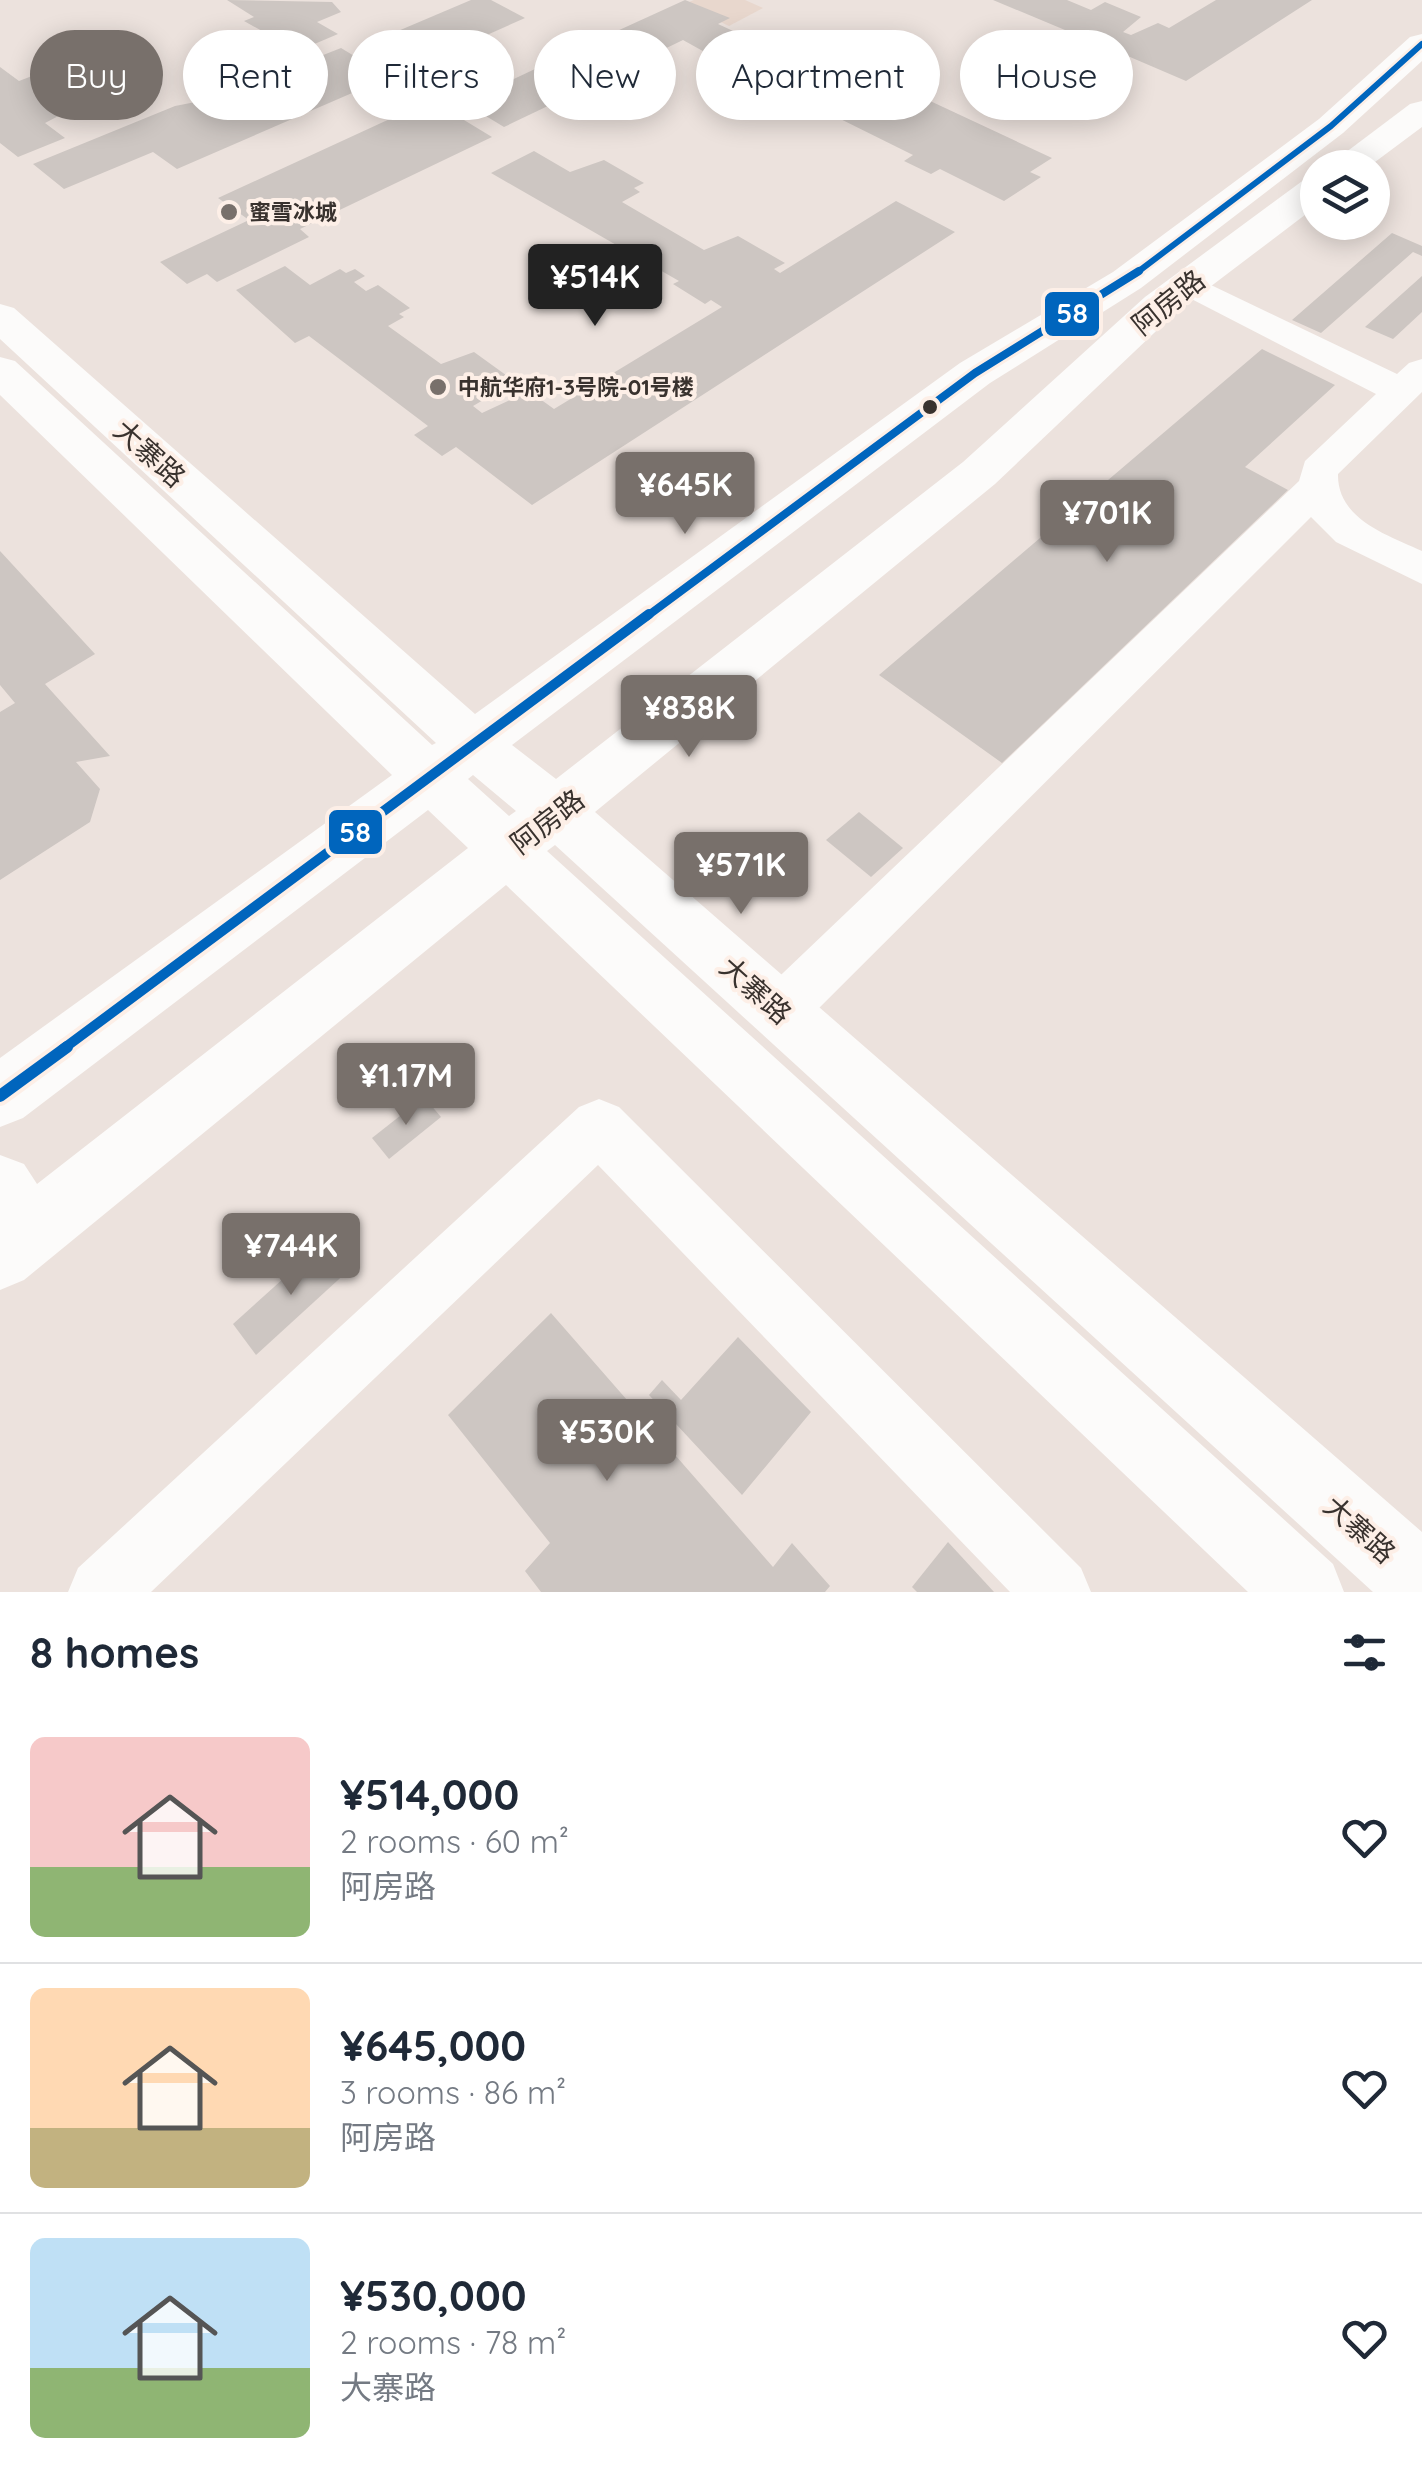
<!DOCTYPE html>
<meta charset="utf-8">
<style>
:root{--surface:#fff;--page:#f6f6f7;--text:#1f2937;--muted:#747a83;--line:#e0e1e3;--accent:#78706b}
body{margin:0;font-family:Quicksand,"Noto Sans SC",sans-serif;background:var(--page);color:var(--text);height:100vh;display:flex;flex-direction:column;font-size:38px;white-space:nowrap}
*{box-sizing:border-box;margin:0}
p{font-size:32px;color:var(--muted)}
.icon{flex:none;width:55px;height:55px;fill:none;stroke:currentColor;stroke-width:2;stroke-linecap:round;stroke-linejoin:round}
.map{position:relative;height:1592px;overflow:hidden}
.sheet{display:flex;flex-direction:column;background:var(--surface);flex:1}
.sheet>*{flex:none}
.banner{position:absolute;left:30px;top:30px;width:1362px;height:90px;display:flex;gap:20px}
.fabs{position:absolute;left:1300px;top:150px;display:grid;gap:20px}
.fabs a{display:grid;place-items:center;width:90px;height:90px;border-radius:50%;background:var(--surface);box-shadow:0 5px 25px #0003;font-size:50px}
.price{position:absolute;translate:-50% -85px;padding:0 22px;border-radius:10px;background:var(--accent);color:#fff;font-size:32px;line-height:65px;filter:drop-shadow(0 2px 5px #0008)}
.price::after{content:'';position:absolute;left:50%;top:60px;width:30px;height:22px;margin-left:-15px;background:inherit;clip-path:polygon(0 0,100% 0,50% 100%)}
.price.current{background:#222;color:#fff}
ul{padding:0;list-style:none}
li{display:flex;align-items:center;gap:30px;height:250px;padding:0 30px}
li+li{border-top:2px solid var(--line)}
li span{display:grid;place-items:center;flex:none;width:280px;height:200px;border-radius:15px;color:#555}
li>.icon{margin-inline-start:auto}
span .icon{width:120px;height:120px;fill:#fffc;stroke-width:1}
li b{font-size:42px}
h2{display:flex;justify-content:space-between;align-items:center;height:120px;padding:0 30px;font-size:42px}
.chip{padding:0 35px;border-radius:45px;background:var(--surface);box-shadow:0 5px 25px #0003;font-size:35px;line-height:90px}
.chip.current{background:var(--accent);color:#fff}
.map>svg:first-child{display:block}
.built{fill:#e8d7cd}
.building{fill:#cdc6c2}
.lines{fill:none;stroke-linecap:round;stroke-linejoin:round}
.street{fill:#fcfbfa;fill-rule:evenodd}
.secondary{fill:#fcfbfa;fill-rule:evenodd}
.bus-1-far3-casing{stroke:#fdefe7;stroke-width:11}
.bus-1-far2-casing{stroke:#fdefe7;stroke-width:14}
.bus-1-far1-casing{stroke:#fdefe7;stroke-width:18}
.bus-1-casing{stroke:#fdefe7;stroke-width:20}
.bus-1-far3{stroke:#0065bd;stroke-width:6}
.bus-1-far2{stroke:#0065bd;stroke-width:8}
.bus-1-far1{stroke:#0065bd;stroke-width:10}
.bus-1{stroke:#0065bd;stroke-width:12}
.poi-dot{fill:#78706b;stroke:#fdefe7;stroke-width:4}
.bus-dot{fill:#39322e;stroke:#fdefe7;stroke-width:4}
.labels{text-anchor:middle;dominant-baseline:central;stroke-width:8;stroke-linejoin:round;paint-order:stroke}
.far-poi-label{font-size:22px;font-weight:bold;fill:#39322e;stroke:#fdefe7;text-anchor:start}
.street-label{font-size:28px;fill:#39322e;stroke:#fdefe7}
.line-badge{stroke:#fdefe7;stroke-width:4}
.badge-label{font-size:28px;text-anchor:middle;font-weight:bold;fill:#fff}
</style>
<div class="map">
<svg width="1422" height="1592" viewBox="0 0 1422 1592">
<rect width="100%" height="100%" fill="#ece2dd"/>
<!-- built -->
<polygon class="built" points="694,0 745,0 763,8 729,26 684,4"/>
<!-- building -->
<g class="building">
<polygon points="227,0 332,2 341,12 317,22 338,34 298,51 244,21 254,17"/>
<polygon points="471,0 491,0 525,18 408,70 365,45"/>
<polygon points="685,0 730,18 718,24 757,42 742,49 770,63 808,44 1052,158 1030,172 1041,177 1004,201 940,169 931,174 904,161 913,155 790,94 781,99 756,87 762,84 683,40 613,74 571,52"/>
<polygon points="993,0 1067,0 1091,10 1105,2 1141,17 1123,32 1131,35 1158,23 1169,28 1216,0 1312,0 1186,81 1123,54 1116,59 1089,47 1096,43"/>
<polygon points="341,48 389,77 177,169 153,152 64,189 33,164 175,106 211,99"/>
<polygon points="554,60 596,83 504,127 423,78 440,71 466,86 480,79 495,88"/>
<polygon points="0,67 19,81 45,71 70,90 59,94 68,101 80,96 87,101 45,123 65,138 18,157 0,143"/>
<polygon points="431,100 492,137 300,229 309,237 217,282 207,274 187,284 160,262 249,220 218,198"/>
<polygon points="534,151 570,172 604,160 644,183 634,188 640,192 622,202 704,250 738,236 785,263 774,269 780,273 896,201 955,232 532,505 456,447 442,456 414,435 428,426 309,336 295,343 236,290 285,266 310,285 340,269 346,273 355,269 365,276 354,282 366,291 378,285 410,308 399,314 404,317 388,326 441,364 474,352 510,378 497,385 502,389 473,406 482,413 529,391 554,409 722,307 711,300 705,304 673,284 679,281 491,173"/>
<polygon points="1392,233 1422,246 1422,256 1413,252 1321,333 1292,320"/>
<polygon points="1422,276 1422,312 1393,339 1365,327"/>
<polygon points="1262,349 1335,385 1245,467 1288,490 1002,763 879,675"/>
<polygon points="0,551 95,654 45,684 110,756 76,762 100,789 90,822 0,880 0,712 15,703 0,685"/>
<polygon points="859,812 903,848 871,877 826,840"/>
<polygon points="424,1097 441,1117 389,1159 372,1138"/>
<polygon points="325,1241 349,1270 256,1355 233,1324"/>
<polygon points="551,1313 773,1567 792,1543 830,1586 825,1592 541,1592 525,1571 550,1543 448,1415"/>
<polygon points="738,1337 811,1412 742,1495 649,1395 662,1380 681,1400"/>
<polygon points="948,1542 994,1592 917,1592 912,1587"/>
</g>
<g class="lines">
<!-- street -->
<g class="street">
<path d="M1188 274 1397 374 1409 363 1422 359V392L1338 474C1337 519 1387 535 1422 551V584L1336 542 1311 517 799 1028 780 1036 761 1028 753 1011 761 994 1299 481 1305 461 1376 394 1176 291 1171 284 1176 277Z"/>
<polygon points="599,1099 619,1107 1081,1568 1091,1592 1010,1592 598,1165 151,1592 68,1592 78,1568 579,1107"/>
</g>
<!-- secondary -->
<g class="secondary">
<path d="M1422 34V61L1343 133 1141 288 990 383 512 745 556 779 963 462 1145 297 1305 179 1318 176V205L1173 315 995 484 595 812 1422 1532V1592H1373L555 845 547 851 1333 1564 1344 1592H1248L506 885 24 1280 0 1290V1155L24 1164 37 1184 468 848 428 810 23 1118 0 1127V1058L392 775 0 395V357L15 361 432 745 436 743 0 339V304L14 308 475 714 960 363 1113 272 1319 119 1410 37ZM473 775 516 811 509 816 468 779Z"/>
<polygon points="1422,101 1422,127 1367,168 1325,168 1410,104"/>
</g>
<!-- bus-1-far3 casing -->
<g class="bus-1-far3-casing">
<polyline id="bus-1-far3" points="1135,274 1331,126 1422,44"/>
</g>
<!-- bus-1-far2 casing -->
<g class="bus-1-far2-casing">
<polyline id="bus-1-far2" points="646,617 975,373 1139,271"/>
</g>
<!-- bus-1-far1 casing -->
<g class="bus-1-far1-casing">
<polyline id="bus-1-far1" points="63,1049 649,614"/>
</g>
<!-- bus-1 casing -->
<g class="bus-1-casing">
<polyline id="bus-1" points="0,1096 67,1047"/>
</g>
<!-- bus-1-far3 -->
<use href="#bus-1-far3" class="bus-1-far3"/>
<!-- bus-1-far2 -->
<use href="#bus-1-far2" class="bus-1-far2"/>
<!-- bus-1-far1 -->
<use href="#bus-1-far1" class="bus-1-far1"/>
<!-- bus-1 -->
<use href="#bus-1" class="bus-1"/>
</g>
<!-- markers -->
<g class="poi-dot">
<circle cx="229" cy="212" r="10"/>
<circle cx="438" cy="387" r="10"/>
</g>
<circle class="bus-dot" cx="930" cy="407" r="9"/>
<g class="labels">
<!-- far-poi labels -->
<g class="far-poi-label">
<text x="249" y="212">蜜雪冰城</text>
<text x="458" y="387">中航华府1-3号院-01号楼</text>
</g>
<!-- street labels -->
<g class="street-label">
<text transform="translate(1168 302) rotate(-39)">阿房路</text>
<text transform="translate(150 453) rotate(42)">大寨路</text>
<text transform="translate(547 821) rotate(-38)">阿房路</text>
<text transform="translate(756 990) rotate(42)">大寨路</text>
<text transform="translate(1360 1529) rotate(42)">大寨路</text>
</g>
</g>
<g class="line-badge">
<rect x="1043" y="290" width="58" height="48" rx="10" fill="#0065bd"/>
<rect x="327" y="808" width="57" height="48" rx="10" fill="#0065bd"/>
</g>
<g class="badge-label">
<text x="1072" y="323">58</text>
<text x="355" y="842">58</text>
</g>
</svg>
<div class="fabs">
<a><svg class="icon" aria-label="layers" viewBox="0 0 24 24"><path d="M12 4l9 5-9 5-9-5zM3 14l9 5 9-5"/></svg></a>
</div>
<b class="price current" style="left:595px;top:329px">¥514K</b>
<b class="price" style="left:685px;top:537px">¥645K</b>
<b class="price" style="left:1107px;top:565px">¥701K</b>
<b class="price" style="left:689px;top:760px">¥838K</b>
<b class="price" style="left:741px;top:917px">¥571K</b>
<b class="price" style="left:406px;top:1128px">¥1.17M</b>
<b class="price" style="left:291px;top:1298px">¥744K</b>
<b class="price" style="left:607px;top:1484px">¥530K</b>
<div class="banner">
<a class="chip current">Buy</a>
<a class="chip">Rent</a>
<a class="chip">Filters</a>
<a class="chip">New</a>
<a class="chip">Apartment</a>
<a class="chip">House</a>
</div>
</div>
<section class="sheet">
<h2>8 homes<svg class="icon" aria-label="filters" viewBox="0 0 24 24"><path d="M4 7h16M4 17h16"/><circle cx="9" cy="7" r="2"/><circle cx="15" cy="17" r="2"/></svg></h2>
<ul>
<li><span style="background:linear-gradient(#f6c9c9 65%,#8fb573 0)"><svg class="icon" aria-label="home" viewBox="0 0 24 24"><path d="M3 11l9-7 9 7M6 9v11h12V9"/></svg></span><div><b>¥514,000</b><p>2 rooms · 60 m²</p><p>阿房路</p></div><svg class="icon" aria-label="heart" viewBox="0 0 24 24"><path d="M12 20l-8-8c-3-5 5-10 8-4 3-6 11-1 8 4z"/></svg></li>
<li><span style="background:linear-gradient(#ffd9b3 70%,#c2b280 0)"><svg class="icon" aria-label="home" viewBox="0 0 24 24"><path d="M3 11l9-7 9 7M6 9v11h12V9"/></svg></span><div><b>¥645,000</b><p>3 rooms · 86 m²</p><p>阿房路</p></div><svg class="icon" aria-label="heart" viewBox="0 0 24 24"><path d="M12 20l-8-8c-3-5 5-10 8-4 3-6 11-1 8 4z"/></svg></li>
<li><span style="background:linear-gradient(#bfe0f5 65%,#8fb573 0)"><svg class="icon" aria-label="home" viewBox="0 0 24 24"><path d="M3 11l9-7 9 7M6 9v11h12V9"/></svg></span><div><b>¥530,000</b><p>2 rooms · 78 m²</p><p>大寨路</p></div><svg class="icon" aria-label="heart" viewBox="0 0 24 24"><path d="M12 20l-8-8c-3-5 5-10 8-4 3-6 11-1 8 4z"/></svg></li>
</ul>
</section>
